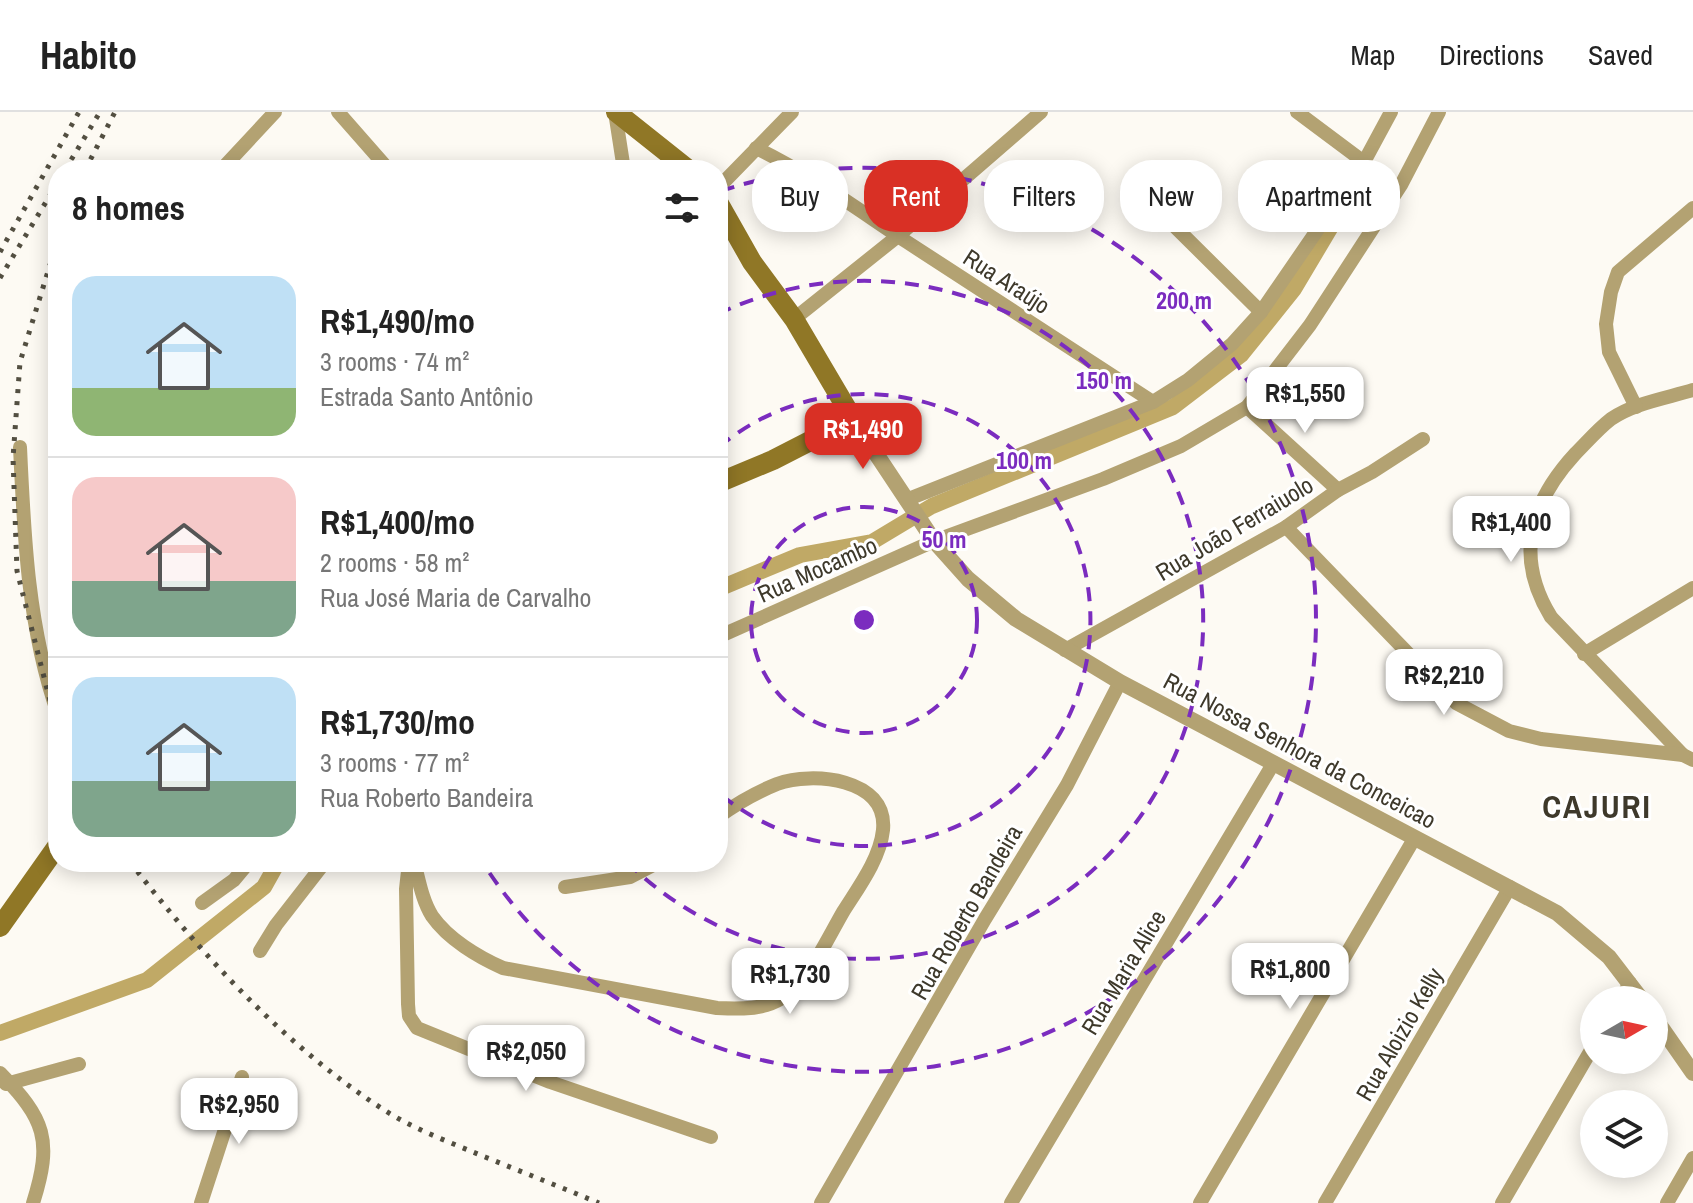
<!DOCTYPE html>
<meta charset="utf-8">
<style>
:root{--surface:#fff;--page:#f2f2f2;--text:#222;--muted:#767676;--line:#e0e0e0;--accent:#d93025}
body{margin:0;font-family:"Archivo Narrow",sans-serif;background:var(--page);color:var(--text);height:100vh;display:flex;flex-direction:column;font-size:30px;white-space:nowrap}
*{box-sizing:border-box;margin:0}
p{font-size:26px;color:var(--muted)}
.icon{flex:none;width:44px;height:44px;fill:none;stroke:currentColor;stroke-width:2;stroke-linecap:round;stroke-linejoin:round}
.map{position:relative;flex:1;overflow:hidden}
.panel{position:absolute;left:48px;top:48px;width:680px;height:712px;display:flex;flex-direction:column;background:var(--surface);border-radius:32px;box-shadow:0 4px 20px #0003}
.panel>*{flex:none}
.guide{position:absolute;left:752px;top:48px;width:760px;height:72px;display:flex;gap:16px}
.needle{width:52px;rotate:81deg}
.buttons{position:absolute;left:1580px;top:874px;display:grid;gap:16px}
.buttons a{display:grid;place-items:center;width:88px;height:88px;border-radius:50%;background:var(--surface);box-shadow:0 4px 20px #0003;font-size:40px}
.price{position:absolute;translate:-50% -68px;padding:0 18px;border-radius:16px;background:#fff;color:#222;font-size:26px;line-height:52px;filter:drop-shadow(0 2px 4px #0008)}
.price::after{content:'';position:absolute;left:50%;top:48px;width:24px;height:18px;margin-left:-12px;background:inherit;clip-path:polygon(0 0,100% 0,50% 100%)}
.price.current{background:var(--accent);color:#fff}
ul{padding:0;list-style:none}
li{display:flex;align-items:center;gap:24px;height:200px;padding:0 24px}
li+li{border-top:2px solid var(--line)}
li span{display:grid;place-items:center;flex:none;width:224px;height:160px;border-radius:24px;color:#555}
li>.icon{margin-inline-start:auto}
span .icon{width:96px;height:96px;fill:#fffc;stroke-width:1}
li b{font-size:34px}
h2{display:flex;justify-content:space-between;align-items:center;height:96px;padding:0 24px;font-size:34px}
.chip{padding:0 28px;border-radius:32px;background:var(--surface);box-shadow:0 4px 20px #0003;font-size:28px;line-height:72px}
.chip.current{background:var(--accent);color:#fff}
header{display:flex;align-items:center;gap:48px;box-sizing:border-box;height:112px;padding:0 40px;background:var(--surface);border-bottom:2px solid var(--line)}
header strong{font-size:38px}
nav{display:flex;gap:44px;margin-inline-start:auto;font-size:28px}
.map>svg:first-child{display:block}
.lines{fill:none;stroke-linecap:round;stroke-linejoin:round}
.canal{stroke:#c0a966;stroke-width:16}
.minor{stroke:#b3a272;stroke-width:14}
.tertiary{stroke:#b3a272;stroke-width:16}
.secondary{stroke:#907726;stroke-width:20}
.rail{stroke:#534f41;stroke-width:5;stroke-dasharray:4 8;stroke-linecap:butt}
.ring{fill:none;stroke:#7b2cbf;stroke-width:4;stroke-dasharray:14 10}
.labels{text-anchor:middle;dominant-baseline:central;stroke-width:6;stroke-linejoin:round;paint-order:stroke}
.street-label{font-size:24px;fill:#3e392b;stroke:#fff}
.district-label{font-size:32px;font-weight:bold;letter-spacing:2px;fill:#3e392b;stroke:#fff}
.centre{fill:#7b2cbf;stroke:#fff;stroke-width:4}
.ring-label{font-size:24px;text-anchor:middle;font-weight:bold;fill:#7b2cbf;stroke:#fff;stroke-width:6;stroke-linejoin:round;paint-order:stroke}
</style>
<header>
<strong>Habito</strong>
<nav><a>Map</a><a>Directions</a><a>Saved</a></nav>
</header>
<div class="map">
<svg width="1693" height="1091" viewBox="0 0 1693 1091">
<rect width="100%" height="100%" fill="#fdfaf3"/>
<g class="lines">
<!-- canal -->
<g class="canal">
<polyline points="718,477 800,443 872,430 932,394 1173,295 1241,243 1294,177 1357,71"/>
<polyline points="0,921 147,868 264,775 278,750"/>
</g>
<!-- minor -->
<g class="minor">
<polyline points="338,0 389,58"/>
<polyline points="615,0 624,58"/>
<polyline points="1297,0 1364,50"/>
<path d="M756 36C810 62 857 97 907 130 989 183 1071 237 1153 290"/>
<polyline points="221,58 275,0"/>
<polyline points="718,76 792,0"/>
<polyline points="1154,94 1261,200"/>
<polyline points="794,207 898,124 1041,0"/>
<path d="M1693 278C1667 286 1634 291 1611 307 1598 317 1587 330 1575 342 1530 391 1514 445 1551 505L1683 643 1693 648"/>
<polyline points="1247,295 1338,378"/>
<polyline points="1636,295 1609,240 1606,212 1611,180 1618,160 1693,96"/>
<path d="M20 335C24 424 28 517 58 602"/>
<polyline points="906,388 1153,290 1188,268 1232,232 1261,200 1364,50 1391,0"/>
<polyline points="1286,415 1456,591 1509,619 1541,627 1683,643"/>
<polyline points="718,525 934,429 1103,367 1181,334 1247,295 1310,213 1401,73 1439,0"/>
<polyline points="1065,538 1286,415 1338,378 1372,360 1423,327"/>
<polyline points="1584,542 1693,476"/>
<polyline points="409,750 406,777 408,892 409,904 417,916 550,970 711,1025"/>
<path d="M414 750C419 768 422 788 432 804 448 827 478 845 503 856L717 896C756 898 780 897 806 864 820 843 831 821 843 800 858 776 880 747 883 718 888 666 812 659 777 672 757 680 736 692 718 705"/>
<polyline points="565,775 630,765 659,750"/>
<polyline points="202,791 234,768 249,750"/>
<polyline points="260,839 276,813 325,750"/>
<polyline points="1620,888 1630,871"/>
<path d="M0 961C45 1007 53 1028 33 1091"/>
<polyline points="6,972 79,952"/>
<polyline points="201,1091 242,965"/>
<polyline points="821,1091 985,807 1067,673 1120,570"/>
<polyline points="1011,1091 1273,652"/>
<polyline points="1200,1091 1414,727"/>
<polyline points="1325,1091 1510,775"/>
<polyline points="1502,1091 1594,933"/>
<polyline points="1667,1091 1693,1046"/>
</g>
<!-- tertiary -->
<g class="tertiary">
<polyline points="853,307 934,429 968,467 1016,507 1120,570 1557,801 1609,845 1642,888"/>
<polyline points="1654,905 1693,961"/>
</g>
<!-- secondary -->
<g class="secondary">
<polyline points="616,0 689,58"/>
<polyline points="718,90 752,150 794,207 853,307 773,348 718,371"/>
<polyline points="0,815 58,733"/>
</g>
<!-- rail -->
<g class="rail">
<polyline points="65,58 100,0"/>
<polyline points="85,58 115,0"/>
<polyline points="58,127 20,250 13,346 17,459 58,620"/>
<polyline points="0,140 79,0"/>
<polyline points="0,166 58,70"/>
<path d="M130 750C202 843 282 931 381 996 411 1016 447 1029 480 1043 520 1059 560 1075 599 1091"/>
</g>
</g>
<!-- distance rings -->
<g class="ring">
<circle cx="864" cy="508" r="113"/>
<path d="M719 335A226 226 0 1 1 719 681"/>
<path d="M718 202A339 339 0 1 1 629 752"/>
<path d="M721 79A452 452 0 1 1 483 751"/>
</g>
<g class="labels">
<!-- street labels -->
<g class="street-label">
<text transform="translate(1007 169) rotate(33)">Rua Araújo</text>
<text transform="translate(1234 416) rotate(-31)">Rua João Ferraiuolo</text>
<text transform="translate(817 457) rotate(-24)">Rua Mocambo</text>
<text transform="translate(1300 638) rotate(28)">Rua Nossa Senhora da Conceicao</text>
<text transform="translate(966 800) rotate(-60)">Rua Roberto Bandeira</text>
<text transform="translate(1123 860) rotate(-59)">Rua Maria Alice</text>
<text transform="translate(1399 922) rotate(-60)">Rua Aloizio Kelly</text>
</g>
<!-- district labels -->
<g class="district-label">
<text x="1597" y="694">CAJURI</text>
</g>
</g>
<circle cx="864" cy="508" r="12" class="centre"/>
<g class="ring-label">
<text x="1184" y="197">200 m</text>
<text x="1104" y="277">150 m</text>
<text x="1024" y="357">100 m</text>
<text x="944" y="436">50 m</text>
</g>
</svg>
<div class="buttons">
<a><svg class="needle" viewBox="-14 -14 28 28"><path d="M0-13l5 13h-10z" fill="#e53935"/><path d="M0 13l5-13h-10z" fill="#767676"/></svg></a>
<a><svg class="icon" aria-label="layers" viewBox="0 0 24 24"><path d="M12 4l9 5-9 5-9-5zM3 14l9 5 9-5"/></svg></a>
</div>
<b class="price" style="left:1305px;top:323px">R$1,550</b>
<b class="price current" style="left:863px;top:359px">R$1,490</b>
<b class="price" style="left:1511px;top:452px">R$1,400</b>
<b class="price" style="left:1444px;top:605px">R$2,210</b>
<b class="price" style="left:1290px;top:899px">R$1,800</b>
<b class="price" style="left:790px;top:904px">R$1,730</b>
<b class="price" style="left:526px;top:981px">R$2,050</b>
<b class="price" style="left:239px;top:1034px">R$2,950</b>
<div class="guide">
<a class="chip">Buy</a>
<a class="chip current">Rent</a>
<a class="chip">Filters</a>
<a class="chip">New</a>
<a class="chip">Apartment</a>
</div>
<section class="panel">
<h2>8 homes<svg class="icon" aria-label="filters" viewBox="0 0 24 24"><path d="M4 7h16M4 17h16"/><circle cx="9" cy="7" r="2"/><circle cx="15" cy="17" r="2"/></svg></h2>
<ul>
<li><span style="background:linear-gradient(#bfe0f5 70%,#8fb573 0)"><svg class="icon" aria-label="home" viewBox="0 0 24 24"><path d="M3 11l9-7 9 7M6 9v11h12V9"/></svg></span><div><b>R$1,490/mo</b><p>3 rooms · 74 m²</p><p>Estrada Santo Antônio</p></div></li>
<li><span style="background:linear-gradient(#f6c9c9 65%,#7fa58c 0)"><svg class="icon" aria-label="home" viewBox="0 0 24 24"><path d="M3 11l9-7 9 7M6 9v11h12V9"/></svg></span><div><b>R$1,400/mo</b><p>2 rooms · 58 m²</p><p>Rua José Maria de Carvalho</p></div></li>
<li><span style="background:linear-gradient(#bfe0f5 65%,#7fa58c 0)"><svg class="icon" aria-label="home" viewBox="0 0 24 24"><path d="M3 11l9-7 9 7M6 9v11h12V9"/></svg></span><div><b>R$1,730/mo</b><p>3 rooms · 77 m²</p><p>Rua Roberto Bandeira</p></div></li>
</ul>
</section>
</div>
